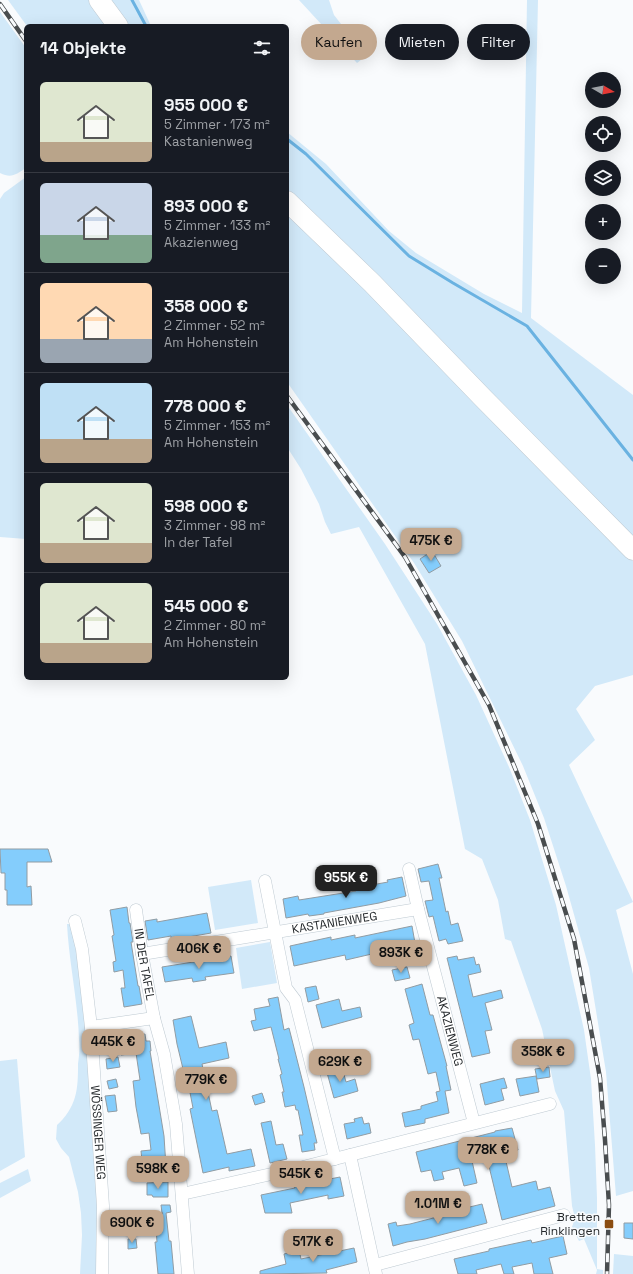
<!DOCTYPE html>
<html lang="de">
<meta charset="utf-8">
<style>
:root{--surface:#171b24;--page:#20242c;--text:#f1f3f6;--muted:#9ea1a6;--line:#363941;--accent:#c3a88f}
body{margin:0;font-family:"Space Grotesk",sans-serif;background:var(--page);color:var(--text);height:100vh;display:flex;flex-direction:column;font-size:15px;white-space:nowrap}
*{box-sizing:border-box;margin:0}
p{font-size:13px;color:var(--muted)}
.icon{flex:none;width:22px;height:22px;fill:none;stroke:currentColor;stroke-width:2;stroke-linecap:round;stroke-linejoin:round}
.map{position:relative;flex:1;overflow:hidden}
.side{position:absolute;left:24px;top:24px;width:265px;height:656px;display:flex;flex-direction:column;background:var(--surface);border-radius:6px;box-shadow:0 4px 16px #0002}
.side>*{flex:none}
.banner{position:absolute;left:301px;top:24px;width:272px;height:36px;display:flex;gap:8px}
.needle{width:26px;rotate:99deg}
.fabs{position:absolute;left:585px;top:72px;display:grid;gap:8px}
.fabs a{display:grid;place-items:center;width:36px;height:36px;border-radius:50%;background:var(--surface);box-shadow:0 4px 16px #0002;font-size:20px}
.price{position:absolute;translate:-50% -34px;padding:0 9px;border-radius:8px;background:var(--accent);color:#111;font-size:13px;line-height:26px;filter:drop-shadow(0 1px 2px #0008)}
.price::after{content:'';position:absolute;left:50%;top:24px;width:12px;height:9px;margin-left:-6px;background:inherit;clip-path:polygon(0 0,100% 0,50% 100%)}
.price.current{background:#222;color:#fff}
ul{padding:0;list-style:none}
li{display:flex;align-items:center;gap:12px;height:100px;padding:0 16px}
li+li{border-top:1px solid var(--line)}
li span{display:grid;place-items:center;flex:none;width:112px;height:80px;border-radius:6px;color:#555}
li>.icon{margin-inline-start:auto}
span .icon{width:48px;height:48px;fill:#fffc;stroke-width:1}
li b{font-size:17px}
h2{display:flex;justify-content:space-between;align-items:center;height:48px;padding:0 16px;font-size:17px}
.tag{padding:0 14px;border-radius:18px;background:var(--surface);box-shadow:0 4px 16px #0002;font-size:14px;line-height:36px}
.tag.current{background:var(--accent);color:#111}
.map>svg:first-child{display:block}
.green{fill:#d2e9f9}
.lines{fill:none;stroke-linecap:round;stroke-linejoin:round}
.stream{stroke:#6ab2e1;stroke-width:3}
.building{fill:#84cdfc;stroke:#919ca3}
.minor-casing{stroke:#bfcad2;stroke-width:13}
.primary-casing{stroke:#bfcad2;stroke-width:21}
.minor{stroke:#fff;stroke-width:12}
.primary{stroke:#fff;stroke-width:20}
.rail-casing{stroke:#494d4f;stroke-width:4.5}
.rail{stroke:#f9fbfd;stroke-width:3;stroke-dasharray:9;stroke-linecap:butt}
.poi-dot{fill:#8b4d11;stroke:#f9fbfd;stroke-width:1.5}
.labels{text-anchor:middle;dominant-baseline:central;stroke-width:3;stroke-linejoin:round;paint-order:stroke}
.street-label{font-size:12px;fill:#25292c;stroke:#f9fbfd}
.poi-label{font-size:12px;fill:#25292c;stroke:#f9fbfd;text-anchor:end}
</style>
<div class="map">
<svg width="633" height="1274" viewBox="0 0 633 1274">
<rect width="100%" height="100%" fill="#f9fbfd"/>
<!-- green -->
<g class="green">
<polygon points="8,0 92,0 110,26 27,26"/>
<polygon points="106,0 139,0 151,26 125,26"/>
<polygon points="299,0 329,0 334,15 366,56 357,63"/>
<polygon points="527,0 538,0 531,318 633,395 633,543 287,193 287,132 326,164 389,231 416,253 484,294 522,313"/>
<path d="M0 12 26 48V168C16 174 12 179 0 173Z"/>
<polygon points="26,177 26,539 0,537 0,199 4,193"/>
<polygon points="287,208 524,447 633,561 633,675 595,686 576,709 595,740 569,765 633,902 616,910 633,974 633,1191 616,1196 606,1072 589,968 566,886 544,818 523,766 462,641 414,563 287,382"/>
<polygon points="287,405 385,544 437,624 476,695 509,767 530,820 556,905 584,1030 591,1079 595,1145 597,1198 597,1269 603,1270 603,1274 596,1274 597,1270 584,1239 579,1241 572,1227 575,1218 572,1206 564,1111 555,1091 542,1029 511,941 505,939 498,900 482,859 465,849 425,644 359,527 331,534 325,522 319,504 301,469 287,447"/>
<polygon points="251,880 258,923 215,930 208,887"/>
<path d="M67 924H74L81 956 96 1151 98 1274H80L82 1235 81 1213 78 1192 69 1157 61 1148 56 1139 57 1125C65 1118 72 1108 75 1097 78 1087 78 1075 78 1064 79 1056 80 1048 79 1040 78 1001 69 963 67 924Z"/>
<polygon points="270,942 277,983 242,989 236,948"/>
<polygon points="17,1059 25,1157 0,1171 0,1061"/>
<polygon points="28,1169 31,1181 0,1198 0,1183"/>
<polygon points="614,1254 633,1256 633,1274 613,1274"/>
</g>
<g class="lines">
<!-- stream -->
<g class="stream">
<polyline points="132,0 146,26"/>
<polyline points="287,139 306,154 409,256 453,283 527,326 633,460"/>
</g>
</g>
<!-- building -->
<g class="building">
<polygon points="432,551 441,566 429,573 420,559"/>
<polygon points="0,849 48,849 52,862 27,862 27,887 31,886 32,905 7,905 7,890 5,890 5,873 1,873"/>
<polygon points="438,864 442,878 439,878 446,912 448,911 451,925 458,923 463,941 448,944 446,939 439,941 433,916 429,917 425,901 433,900 429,881 421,882 418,869"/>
<polygon points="402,877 406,896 379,903 324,913 324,914 309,916 308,914 286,918 283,899 298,896 299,900 356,891 355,888 388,882 387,880"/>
<polygon points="127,907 129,923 130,923 133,942 131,942 138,986 139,986 142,1004 124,1007 121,988 125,988 123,970 114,972 113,962 116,961 112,936 114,935 110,910"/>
<polygon points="207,913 211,933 171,940 171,936 148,940 145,921 157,919 157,922"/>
<polygon points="412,926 415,943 389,948 389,950 346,960 345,955 294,966 290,946 331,937 331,940 355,935 355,938"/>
<polygon points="231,956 234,973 205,977 206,980 193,982 192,978 165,982 162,967"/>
<polygon points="457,956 458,960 474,957 476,965 479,964 481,972 468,975 473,997 501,990 503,998 485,1003 492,1030 485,1031 490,1053 472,1057 447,958"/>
<polygon points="407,967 410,978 395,981 392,970"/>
<polygon points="422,984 430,1015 433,1015 447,1066 446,1066 451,1090 445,1091 449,1113 425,1119 425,1123 405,1127 402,1113 421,1109 421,1106 438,1101 436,1092 440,1091 436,1072 428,1074 419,1039 413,1040 409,1025 414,1023 405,989"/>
<polygon points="316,986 319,999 308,1002 305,988"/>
<polygon points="278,997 284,1030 289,1028 304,1087 317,1143 314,1143 315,1150 302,1152 299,1135 303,1135 298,1110 296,1110 295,1105 285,1107 282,1092 284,1092 280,1075 282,1074 278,1059 279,1059 271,1027 254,1031 251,1021 256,1020 254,1009 270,1006 268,999"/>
<polygon points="339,999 342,1011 360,1007 362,1017 322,1028 316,1005"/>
<polygon points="191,1016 199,1048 226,1042 229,1058 202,1064 212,1111 217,1110 227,1154 251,1149 255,1166 229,1171 229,1167 203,1173 190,1109 193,1108 186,1072 184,1073 177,1044 173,1020"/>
<polygon points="145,1034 146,1041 150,1041 151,1051 150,1051 164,1136 166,1167 143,1169 141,1151 151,1150 149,1133 141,1134 136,1107 133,1081 140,1080 136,1053 121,1055 119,1039"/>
<polygon points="118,1057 120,1067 107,1069 106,1059"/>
<polygon points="339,1065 341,1072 343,1071 346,1082 355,1079 358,1091 334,1098 326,1069"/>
<polygon points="549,1067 550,1077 537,1079 535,1069"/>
<polygon points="536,1076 539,1092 520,1096 516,1079"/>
<polygon points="504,1078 507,1088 501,1089 504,1100 485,1105 480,1084"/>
<polygon points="116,1079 118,1087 109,1089 107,1081"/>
<polygon points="262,1093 265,1102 255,1105 252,1096"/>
<polygon points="115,1095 117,1111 108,1112 105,1096"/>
<polygon points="362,1117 364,1124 369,1123 371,1133 347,1139 344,1124 355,1122 354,1119"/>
<polygon points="271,1121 276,1145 283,1144 287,1159 270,1163 261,1123"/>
<polygon points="512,1128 518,1150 504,1153 512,1187 536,1181 538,1190 550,1187 555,1206 502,1220 487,1158 472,1161 477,1183 464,1186 459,1168 442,1172 444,1179 434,1181 431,1170 421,1172 416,1152 495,1132 495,1131"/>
<polygon points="340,1177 344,1196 328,1199 328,1195 290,1203 292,1213 265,1213 261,1195 295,1188 294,1186"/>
<polygon points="168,1182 168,1197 153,1197 152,1195 147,1195 147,1183"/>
<polygon points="482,1204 487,1223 425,1239 407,1242 393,1246 388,1224 396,1222 397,1226 410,1224 453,1213 453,1211"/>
<polygon points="161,1205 170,1205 171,1212 166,1213 169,1241 171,1241 174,1274 158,1274 155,1242 157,1242 155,1214 163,1213 162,1213"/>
<polygon points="624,1223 633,1223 633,1239 624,1238"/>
<polygon points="563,1236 567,1254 549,1258 553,1274 534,1274 532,1263 512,1267 514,1274 504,1274 501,1264 476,1270 477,1274 458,1274 454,1259 489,1251 489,1249 531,1240 532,1243"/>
<polygon points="128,1239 136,1239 137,1248 128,1249"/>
<polygon points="354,1248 357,1262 326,1270 327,1273 260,1274 260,1271 286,1264 284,1254 299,1250 301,1259"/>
</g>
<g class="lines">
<!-- minor casing -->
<g class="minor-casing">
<g id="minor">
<path id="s1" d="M409 869 418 909 474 1123"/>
<polyline points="265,881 286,988 295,1000 335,1159"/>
<path id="s2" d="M136 910 142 954 154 1018"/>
<path id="s3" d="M75 921 82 949 91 1027 103 1206 102 1274"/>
<path id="s4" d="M142 954 418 909"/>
<polyline points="91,1027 154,1018 164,1054 176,1124 188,1274"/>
<polyline points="350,1155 376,1274"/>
<polyline points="182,1194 303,1167 550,1104"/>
<polyline points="375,1265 564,1215"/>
</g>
</g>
<!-- primary casing -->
<g class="primary-casing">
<g id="primary">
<polyline points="99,0 118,26"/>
<polyline points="287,201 372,283 483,398 633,550"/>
</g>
</g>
<!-- minor -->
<use href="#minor" class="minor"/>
<!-- primary -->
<use href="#primary" class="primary"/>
<!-- rail casing -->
<g class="rail-casing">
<g id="rail">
<polyline points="0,4 26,41"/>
<polyline points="287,396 405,557 489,705 538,824 574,939 600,1078 605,1140 609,1205 607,1274"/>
</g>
</g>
<!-- rail -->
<use href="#rail" class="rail"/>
</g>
<!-- markers -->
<rect class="poi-dot" x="604" y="1219" width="10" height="10" rx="2"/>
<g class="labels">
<!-- street labels -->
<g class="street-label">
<text stroke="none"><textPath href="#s4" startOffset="195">KASTANIENWEG</textPath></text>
<text stroke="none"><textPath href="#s2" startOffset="55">IN DER TAFEL</textPath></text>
<text stroke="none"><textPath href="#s1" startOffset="167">AKAZIENWEG</textPath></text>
<text stroke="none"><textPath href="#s3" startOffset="213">WÖSSINGER WEG</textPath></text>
</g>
<!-- poi labels -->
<g class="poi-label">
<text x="600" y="1217">Bretten<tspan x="600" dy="14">Rinklingen</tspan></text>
</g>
</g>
</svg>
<div class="fabs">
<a><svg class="needle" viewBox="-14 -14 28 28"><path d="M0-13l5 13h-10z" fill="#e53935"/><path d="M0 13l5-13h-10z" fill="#9ea1a6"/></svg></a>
<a><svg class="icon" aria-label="locate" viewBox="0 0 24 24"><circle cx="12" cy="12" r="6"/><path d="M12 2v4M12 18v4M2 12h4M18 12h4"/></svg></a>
<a><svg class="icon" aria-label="layers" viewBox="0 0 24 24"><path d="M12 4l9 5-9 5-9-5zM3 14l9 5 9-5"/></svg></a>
<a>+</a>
<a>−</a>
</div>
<b class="price" style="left:431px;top:562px">475K €</b>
<b class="price current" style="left:346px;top:899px">955K €</b>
<b class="price" style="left:199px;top:970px">406K €</b>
<b class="price" style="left:401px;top:974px">893K €</b>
<b class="price" style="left:113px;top:1063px">445K €</b>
<b class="price" style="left:543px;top:1073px">358K €</b>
<b class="price" style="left:340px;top:1083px">629K €</b>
<b class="price" style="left:206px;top:1101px">779K €</b>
<b class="price" style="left:488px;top:1171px">778K €</b>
<b class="price" style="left:158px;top:1190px">598K €</b>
<b class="price" style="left:301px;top:1195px">545K €</b>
<b class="price" style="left:438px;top:1225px">1.01M €</b>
<b class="price" style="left:132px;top:1244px">690K €</b>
<b class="price" style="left:313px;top:1263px">517K €</b>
<div class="banner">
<a class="tag current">Kaufen</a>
<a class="tag">Mieten</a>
<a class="tag">Filter</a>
</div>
<section class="side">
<h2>14 Objekte<svg class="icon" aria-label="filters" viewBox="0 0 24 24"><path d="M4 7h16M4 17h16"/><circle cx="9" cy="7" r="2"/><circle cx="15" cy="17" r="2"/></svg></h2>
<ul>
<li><span style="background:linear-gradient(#dfe7d0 75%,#b9a48a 0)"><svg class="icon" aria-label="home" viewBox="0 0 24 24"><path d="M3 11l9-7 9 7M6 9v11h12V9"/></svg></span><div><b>955 000 €</b><p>5 Zimmer · 173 m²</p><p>Kastanienweg</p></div></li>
<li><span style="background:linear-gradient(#c9d6e8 65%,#7fa58c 0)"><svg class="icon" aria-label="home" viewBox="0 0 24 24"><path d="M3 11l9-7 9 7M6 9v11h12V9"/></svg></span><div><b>893 000 €</b><p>5 Zimmer · 133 m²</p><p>Akazienweg</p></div></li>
<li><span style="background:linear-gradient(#ffd9b3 70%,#9aa5b1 0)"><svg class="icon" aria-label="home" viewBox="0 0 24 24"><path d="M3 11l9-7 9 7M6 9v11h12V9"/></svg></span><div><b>358 000 €</b><p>2 Zimmer · 52 m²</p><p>Am Hohenstein</p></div></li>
<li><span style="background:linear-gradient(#bfe0f5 70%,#b9a48a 0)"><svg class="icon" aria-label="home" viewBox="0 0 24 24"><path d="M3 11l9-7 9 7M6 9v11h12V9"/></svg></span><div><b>778 000 €</b><p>5 Zimmer · 153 m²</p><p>Am Hohenstein</p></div></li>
<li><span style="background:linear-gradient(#dfe7d0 75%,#b9a48a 0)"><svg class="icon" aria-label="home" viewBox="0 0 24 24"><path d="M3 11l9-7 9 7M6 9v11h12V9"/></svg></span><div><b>598 000 €</b><p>3 Zimmer · 98 m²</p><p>In der Tafel</p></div></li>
<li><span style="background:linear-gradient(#dfe7d0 75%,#b9a48a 0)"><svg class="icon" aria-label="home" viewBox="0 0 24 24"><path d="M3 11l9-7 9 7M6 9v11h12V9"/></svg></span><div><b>545 000 €</b><p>2 Zimmer · 80 m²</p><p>Am Hohenstein</p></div></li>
</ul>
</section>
</div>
